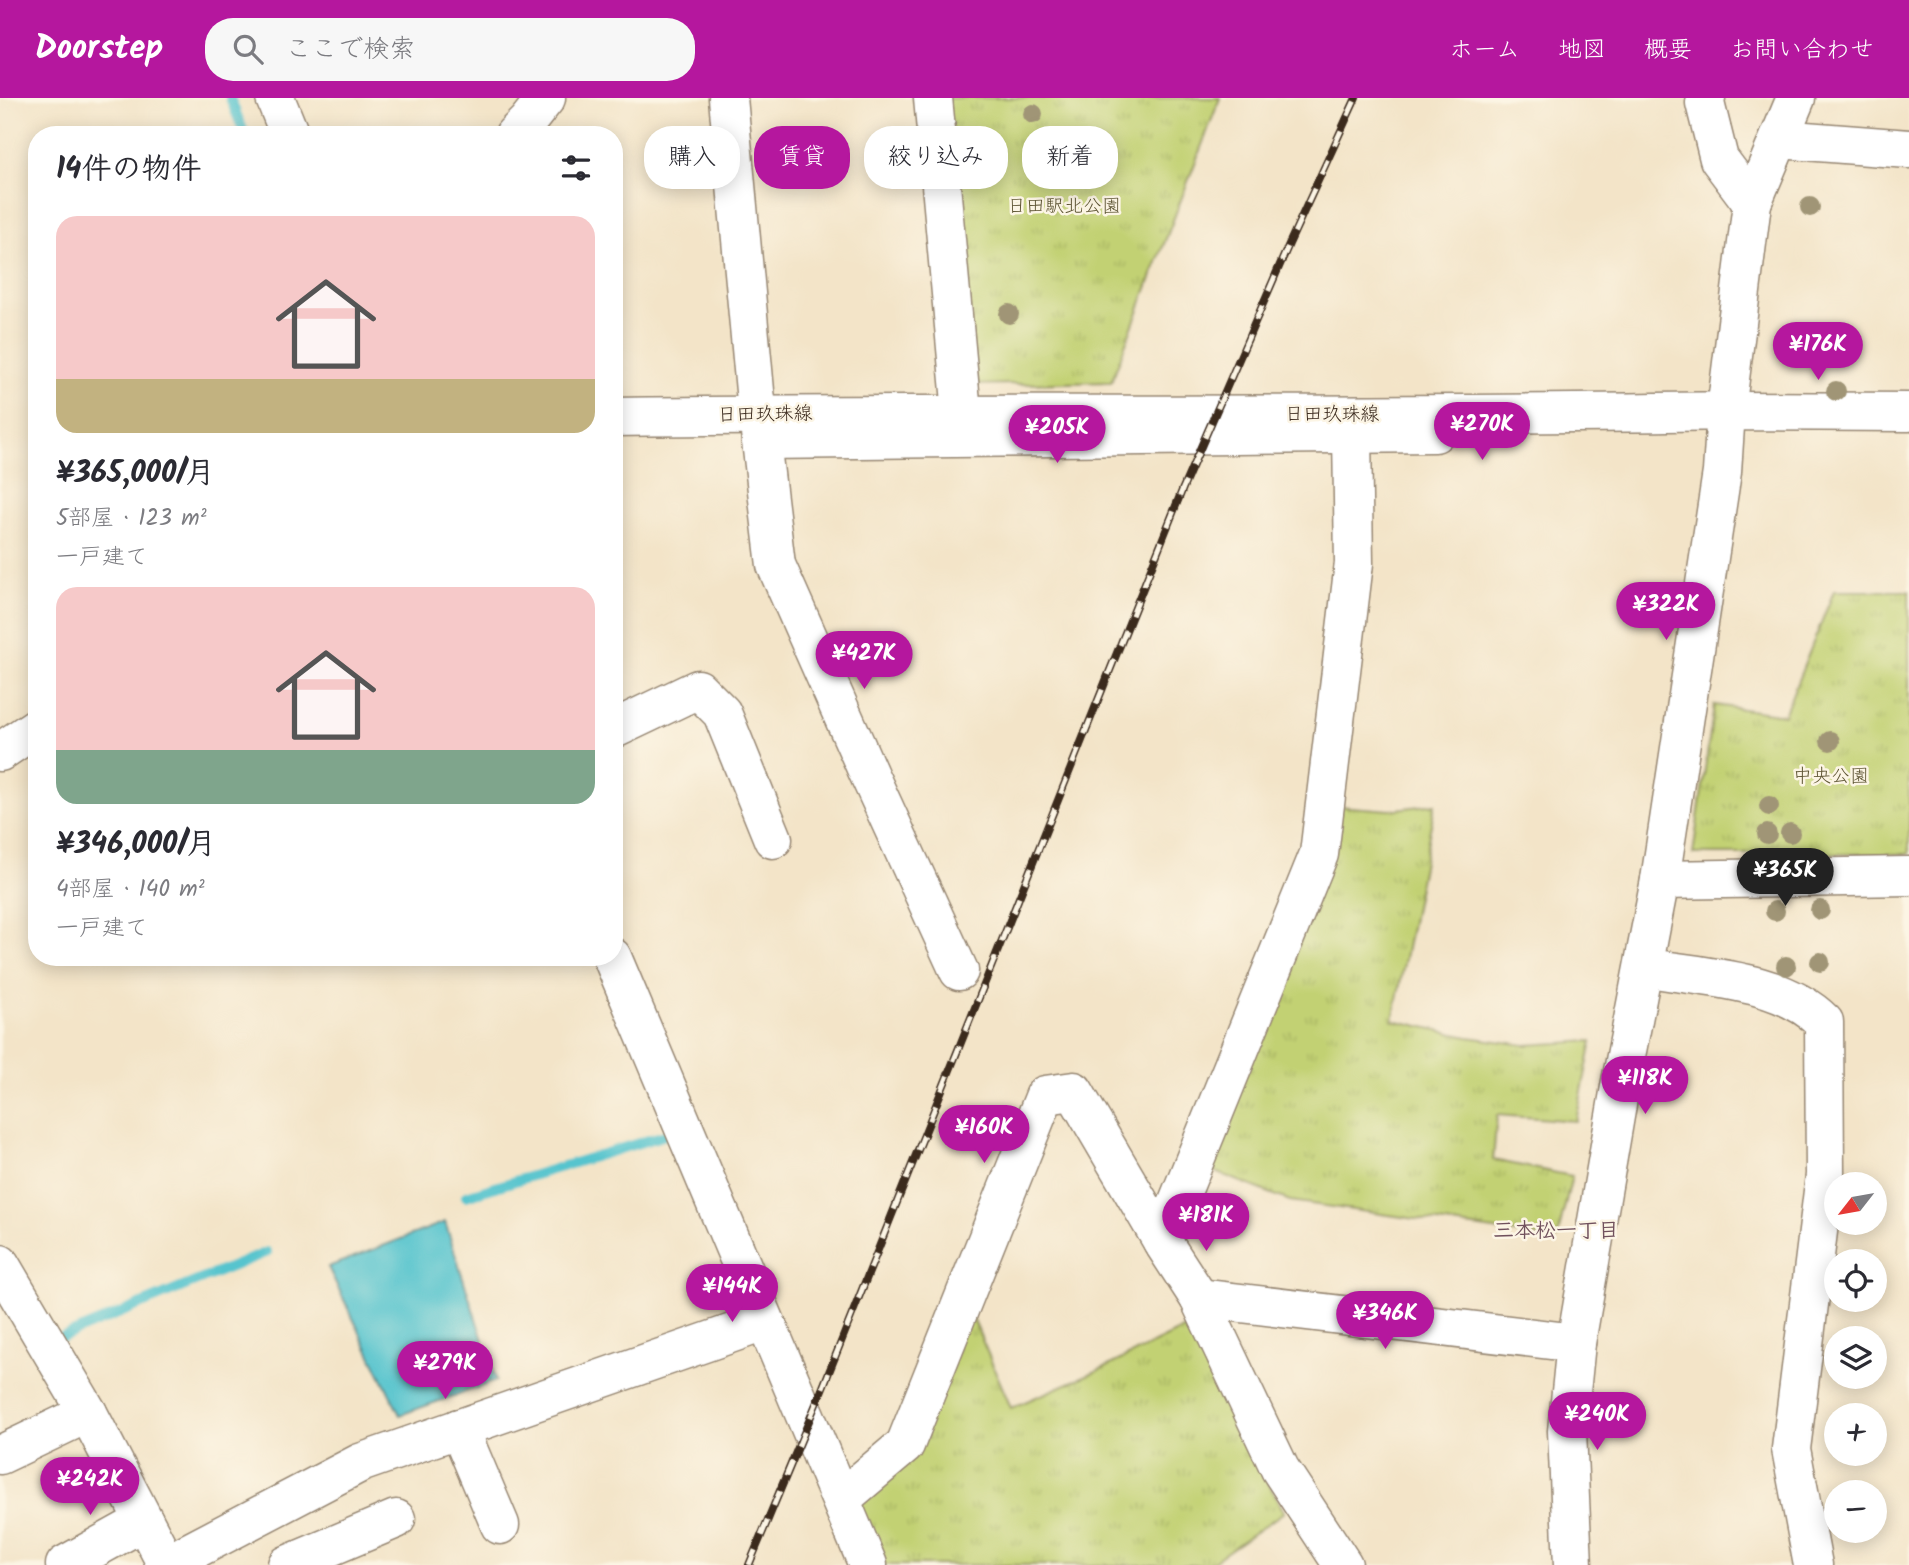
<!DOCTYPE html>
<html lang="ja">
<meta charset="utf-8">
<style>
:root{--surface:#fff;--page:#f7f7f7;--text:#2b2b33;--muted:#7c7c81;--accent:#b5179e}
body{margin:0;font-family:Kalam,"Klee One",sans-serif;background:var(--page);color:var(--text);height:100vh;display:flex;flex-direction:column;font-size:26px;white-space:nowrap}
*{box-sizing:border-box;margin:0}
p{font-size:23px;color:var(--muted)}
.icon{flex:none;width:38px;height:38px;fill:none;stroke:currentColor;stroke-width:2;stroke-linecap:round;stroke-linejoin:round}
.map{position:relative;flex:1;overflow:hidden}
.panel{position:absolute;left:28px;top:28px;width:595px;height:840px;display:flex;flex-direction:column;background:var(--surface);border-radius:28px;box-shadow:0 4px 18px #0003}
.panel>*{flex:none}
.banner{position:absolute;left:644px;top:28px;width:665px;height:63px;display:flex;gap:14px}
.needle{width:46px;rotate:239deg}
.tools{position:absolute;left:1824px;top:1074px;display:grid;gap:14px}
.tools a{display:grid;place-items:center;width:63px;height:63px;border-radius:50%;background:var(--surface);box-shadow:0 4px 18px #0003;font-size:35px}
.price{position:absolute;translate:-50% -60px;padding:0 16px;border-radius:24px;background:var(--accent);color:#fff;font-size:23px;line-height:46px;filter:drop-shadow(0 2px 4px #0008)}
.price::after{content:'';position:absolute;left:50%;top:42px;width:21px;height:16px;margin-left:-10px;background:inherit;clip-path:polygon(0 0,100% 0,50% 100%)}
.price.on{background:#222;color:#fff}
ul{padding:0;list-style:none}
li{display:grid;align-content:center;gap:14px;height:371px;padding:0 28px}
li span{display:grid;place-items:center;height:217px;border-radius:21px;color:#555}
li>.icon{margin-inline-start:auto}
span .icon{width:126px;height:126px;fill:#fffc;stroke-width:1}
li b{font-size:30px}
h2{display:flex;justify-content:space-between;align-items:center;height:84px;padding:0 28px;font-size:30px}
.pill{padding:0 24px;border-radius:28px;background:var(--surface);box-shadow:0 4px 18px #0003;font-size:24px;line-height:63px}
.pill.on{background:var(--accent);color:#fff}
header{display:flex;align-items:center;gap:42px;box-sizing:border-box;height:98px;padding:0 35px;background:var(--accent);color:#fff}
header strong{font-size:33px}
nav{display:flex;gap:38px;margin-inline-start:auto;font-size:24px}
.search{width:490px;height:63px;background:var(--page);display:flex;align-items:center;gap:18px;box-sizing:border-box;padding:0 24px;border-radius:28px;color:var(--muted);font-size:26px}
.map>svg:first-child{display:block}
.grass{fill:url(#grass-tufts);stroke:#7e7e48;stroke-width:2}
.water{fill:#57c4ce;stroke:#497776;stroke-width:2}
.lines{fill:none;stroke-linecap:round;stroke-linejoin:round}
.stream{stroke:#57c4ce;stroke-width:10}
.minor-casing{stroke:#978773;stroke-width:41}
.major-casing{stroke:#978773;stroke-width:41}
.minor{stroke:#fff;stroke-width:38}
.major{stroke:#fff;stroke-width:38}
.rail-casing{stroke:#3b2a1e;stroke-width:8}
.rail{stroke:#fcf5e5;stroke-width:5;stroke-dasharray:16;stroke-linecap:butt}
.tree{fill:#a09576}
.labels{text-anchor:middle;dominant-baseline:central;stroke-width:5;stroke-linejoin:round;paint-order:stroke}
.park-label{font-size:19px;fill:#5d5433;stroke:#fcf5e5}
.street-label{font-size:19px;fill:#3b2a1e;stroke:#fcf5e5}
.neighbourhood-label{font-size:21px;font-weight:bold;fill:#71515d;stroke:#fcf5e5}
</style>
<header>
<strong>Doorstep</strong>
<div class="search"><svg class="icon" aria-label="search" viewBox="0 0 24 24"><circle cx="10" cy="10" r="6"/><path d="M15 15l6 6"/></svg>ここで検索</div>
<nav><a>ホーム</a><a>地図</a><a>概要</a><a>お問い合わせ</a></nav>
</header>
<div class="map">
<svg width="1909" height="1467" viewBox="0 0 1909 1467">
<defs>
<pattern id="grass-tufts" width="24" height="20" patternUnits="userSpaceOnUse" patternTransform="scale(1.75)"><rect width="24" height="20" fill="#c2d173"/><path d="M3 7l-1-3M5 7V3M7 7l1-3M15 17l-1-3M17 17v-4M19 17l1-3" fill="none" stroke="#a8b463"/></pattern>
</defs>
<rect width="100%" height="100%" fill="#fcf5e5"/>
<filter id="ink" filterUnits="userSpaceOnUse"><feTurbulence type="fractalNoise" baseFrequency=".0143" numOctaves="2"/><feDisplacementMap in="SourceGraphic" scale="14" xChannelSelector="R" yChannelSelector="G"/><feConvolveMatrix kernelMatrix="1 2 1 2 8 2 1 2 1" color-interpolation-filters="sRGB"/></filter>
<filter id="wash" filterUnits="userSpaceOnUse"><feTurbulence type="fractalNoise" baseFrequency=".00686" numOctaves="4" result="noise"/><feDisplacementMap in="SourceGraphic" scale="28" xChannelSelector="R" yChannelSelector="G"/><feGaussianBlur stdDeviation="1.57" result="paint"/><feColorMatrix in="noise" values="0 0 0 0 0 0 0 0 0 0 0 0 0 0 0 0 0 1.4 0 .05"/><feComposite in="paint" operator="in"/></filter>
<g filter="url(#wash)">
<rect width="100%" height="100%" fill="#f3e4c8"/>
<!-- grass -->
<g class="grass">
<polygon points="945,0 1220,0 1111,284 971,287"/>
<polygon points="1834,493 1909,493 1909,756 1693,756 1714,607 1784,617"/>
<polygon points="1435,706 1393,922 1468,939 1525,947 1592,943 1576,1023 1497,1017 1493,1062 1572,1078 1557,1141 1290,1103 1203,1069 1337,708 1390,712"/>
<polygon points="968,1209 1011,1310 1108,1268 1185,1230 1284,1414 1208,1467 880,1467 856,1411"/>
</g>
<!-- water -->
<polygon class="water" points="445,1124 496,1283 400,1317 328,1169"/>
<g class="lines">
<!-- stream -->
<g class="stream">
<polyline points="230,0 245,37"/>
<polyline points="466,1098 678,1033"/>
<polyline points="53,1243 267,1154"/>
</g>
</g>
</g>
<g filter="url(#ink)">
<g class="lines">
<!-- minor casing -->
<g class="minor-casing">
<g id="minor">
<polyline points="275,0 290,37"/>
<polyline points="728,0 755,293 776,467 870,679 959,873"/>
<polyline points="933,0 962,315"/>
<polyline points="1706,0 1705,5 1719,61 1752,105"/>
<polyline points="514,37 527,24 546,0"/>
<polyline points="1779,41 1909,51"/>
<polyline points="761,342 1435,335"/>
<polyline points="614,631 698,591 722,615 773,741"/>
<polyline points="1660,782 1909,778"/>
<polyline points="612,859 868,1467"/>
<path d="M1644 869C1703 880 1780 880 1824 924L1825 1077 1791 1351 1813 1467"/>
<polyline points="1162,1143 1319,756 1354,465 1352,336"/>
<polyline points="0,1166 88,1315 167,1467"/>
<polyline points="1199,1200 1576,1245"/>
<polyline points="459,1330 500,1427"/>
<polyline points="0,1357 88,1315"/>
<polyline points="841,1401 905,1347 1045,997 1074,993 1162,1143 1199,1200 1280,1371 1343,1467"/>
<polyline points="167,1466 360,1365 764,1224"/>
<polyline points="65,1467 144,1423"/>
<polyline points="287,1467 396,1421"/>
<polyline points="1573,1467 1567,1333 1576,1245 1620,989 1660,782 1722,374 1726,313 1909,314"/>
</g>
</g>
<!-- major casing -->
<g class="major-casing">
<g id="major">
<path d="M614 319C985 314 1356 320 1726 313L1752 105 1796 0"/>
<polyline points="0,654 37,629"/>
</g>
</g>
<!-- minor -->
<use href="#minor" class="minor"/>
<!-- major -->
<use href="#major" class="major"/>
<!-- rail casing -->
<g class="rail-casing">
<polyline id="rail" points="749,1467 821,1294 1183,390 1289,146 1356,0"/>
</g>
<!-- rail -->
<use href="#rail" class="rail"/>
</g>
<!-- trees -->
<g class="tree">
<circle cx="1033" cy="16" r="10"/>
<circle cx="1810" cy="109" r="10"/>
<circle cx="1009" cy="216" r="10"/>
<circle cx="1836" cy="293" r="10"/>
<circle cx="1830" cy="643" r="10"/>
<circle cx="1769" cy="708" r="10"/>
<circle cx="1790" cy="735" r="10"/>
<circle cx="1767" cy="736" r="10"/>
<circle cx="1820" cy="812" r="10"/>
<circle cx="1775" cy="813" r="10"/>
<circle cx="1820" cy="864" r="10"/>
<circle cx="1786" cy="868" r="10"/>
</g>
</g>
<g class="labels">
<!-- park labels -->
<g class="park-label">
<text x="1064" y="109">日田駅北公園</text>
<text x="1831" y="679">中央公園</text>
</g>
<!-- street labels -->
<g class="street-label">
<text transform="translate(765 317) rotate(-1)">日田玖珠線</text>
<text x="1332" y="317">日田玖珠線</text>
</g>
<!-- neighbourhood labels -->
<g class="neighbourhood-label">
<text x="1556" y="1133">三本松一丁目</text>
</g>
</g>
</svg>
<div class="tools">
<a><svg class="needle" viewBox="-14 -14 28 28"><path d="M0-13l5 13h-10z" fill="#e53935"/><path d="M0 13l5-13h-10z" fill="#7c7c81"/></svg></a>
<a><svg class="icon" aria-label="locate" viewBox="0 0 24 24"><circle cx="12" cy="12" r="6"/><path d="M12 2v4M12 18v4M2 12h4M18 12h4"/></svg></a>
<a><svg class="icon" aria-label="layers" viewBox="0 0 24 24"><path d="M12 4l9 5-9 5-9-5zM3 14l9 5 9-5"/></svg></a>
<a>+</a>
<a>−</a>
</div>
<b class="price" style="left:1818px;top:284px">¥176K</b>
<b class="price" style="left:1482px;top:364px">¥270K</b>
<b class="price" style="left:1057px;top:367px">¥205K</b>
<b class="price" style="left:1666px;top:544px">¥322K</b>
<b class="price" style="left:864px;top:593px">¥427K</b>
<b class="price on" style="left:1785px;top:810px">¥365K</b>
<b class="price" style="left:1645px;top:1018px">¥118K</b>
<b class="price" style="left:984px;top:1067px">¥160K</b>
<b class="price" style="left:1206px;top:1155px">¥181K</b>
<b class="price" style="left:732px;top:1226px">¥144K</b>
<b class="price" style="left:1385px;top:1253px">¥346K</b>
<b class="price" style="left:445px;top:1303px">¥279K</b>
<b class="price" style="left:1597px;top:1354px">¥240K</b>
<b class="price" style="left:90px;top:1419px">¥242K</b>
<div class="banner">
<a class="pill">購入</a>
<a class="pill on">賃貸</a>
<a class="pill">絞り込み</a>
<a class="pill">新着</a>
</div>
<section class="panel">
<h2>14件の物件<svg class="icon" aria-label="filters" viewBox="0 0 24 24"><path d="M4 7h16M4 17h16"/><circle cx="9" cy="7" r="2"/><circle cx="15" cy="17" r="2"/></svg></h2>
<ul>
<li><span style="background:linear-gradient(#f6c9c9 75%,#c2b280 0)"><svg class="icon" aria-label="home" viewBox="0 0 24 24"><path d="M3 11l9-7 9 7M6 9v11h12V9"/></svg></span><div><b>¥365,000/月</b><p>5部屋 · 123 m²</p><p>一戸建て</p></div></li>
<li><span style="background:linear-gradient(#f6c9c9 75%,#7fa58c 0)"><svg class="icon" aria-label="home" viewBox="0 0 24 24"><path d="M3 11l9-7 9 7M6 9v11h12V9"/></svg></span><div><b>¥346,000/月</b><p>4部屋 · 140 m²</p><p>一戸建て</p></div></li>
</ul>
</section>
</div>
